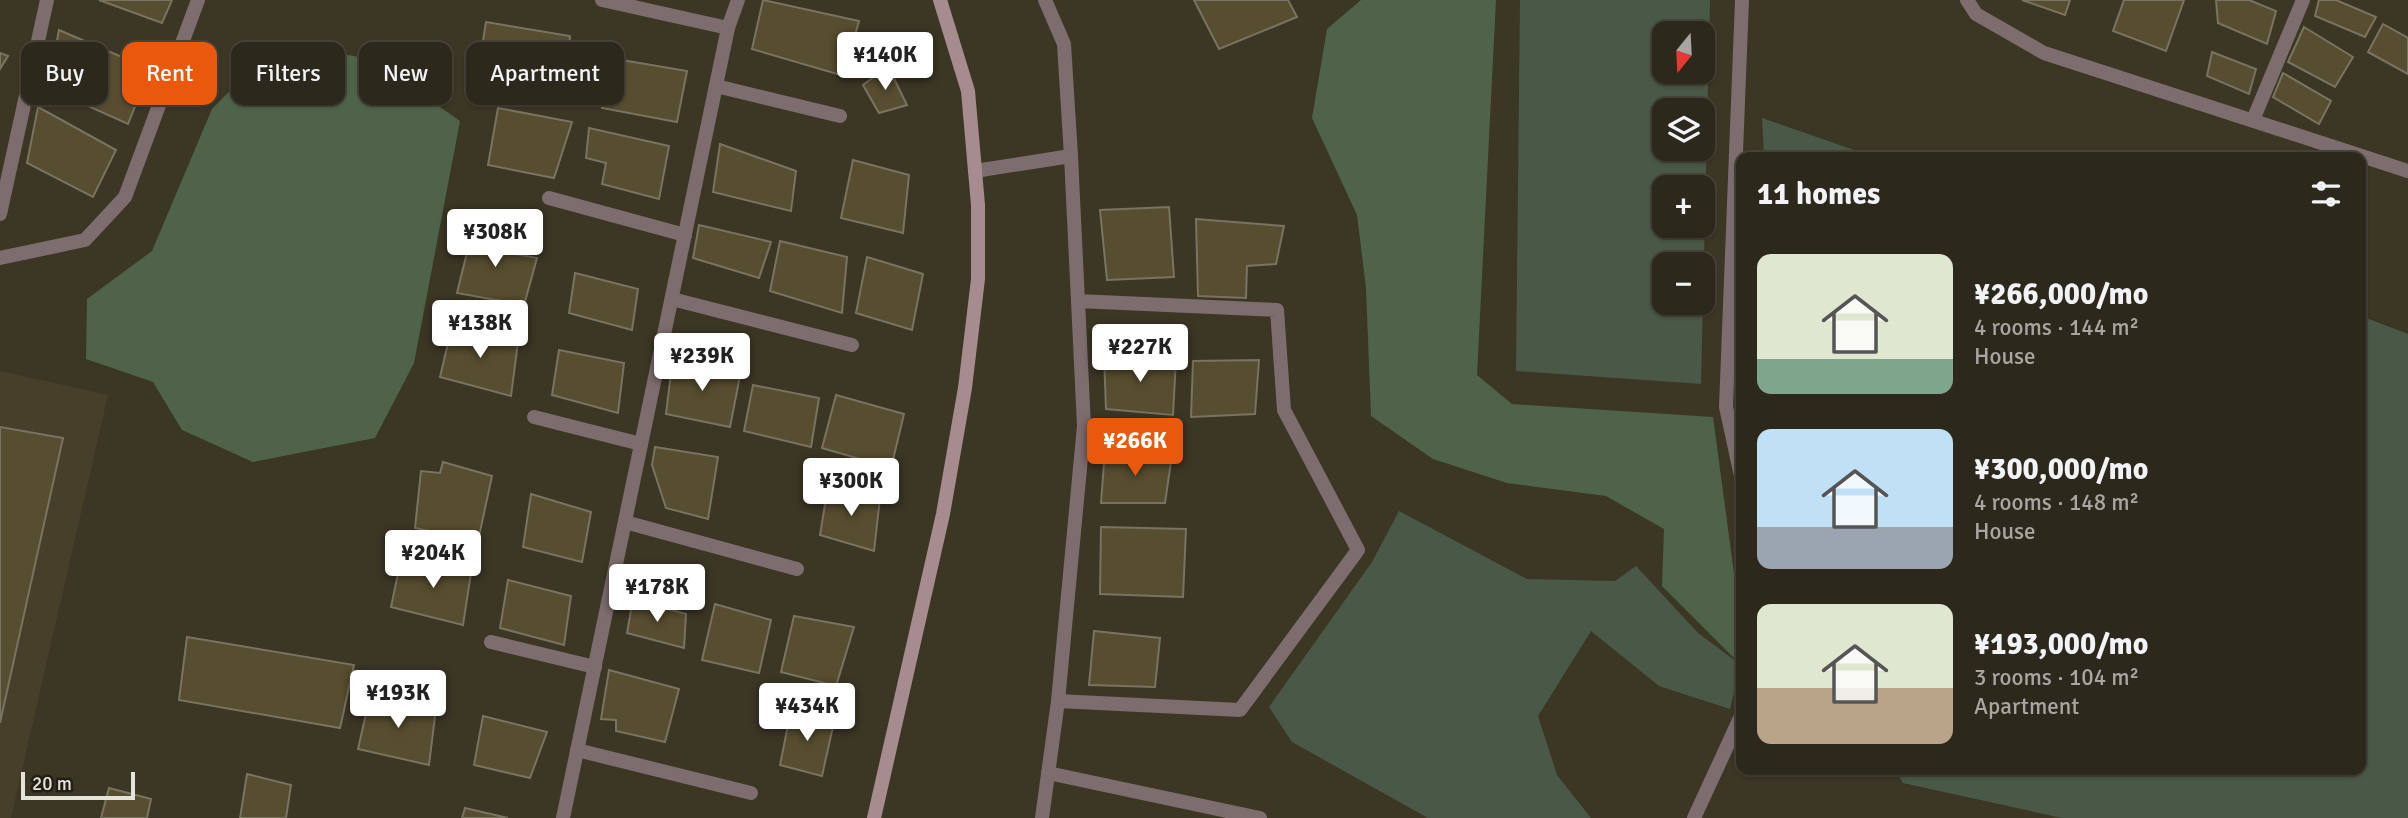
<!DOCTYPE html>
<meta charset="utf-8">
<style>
:root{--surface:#2d281c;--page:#353025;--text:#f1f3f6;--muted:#a7a6a3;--line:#48443b;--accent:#ea580c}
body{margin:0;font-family:Signika,sans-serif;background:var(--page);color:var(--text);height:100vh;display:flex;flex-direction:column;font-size:26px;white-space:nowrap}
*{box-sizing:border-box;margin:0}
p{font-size:23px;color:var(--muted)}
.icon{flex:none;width:38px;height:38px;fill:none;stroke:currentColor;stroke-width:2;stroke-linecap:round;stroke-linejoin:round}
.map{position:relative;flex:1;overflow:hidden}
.sheet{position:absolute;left:1736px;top:152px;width:630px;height:623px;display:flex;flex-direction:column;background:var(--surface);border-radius:14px;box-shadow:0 2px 5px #0004,0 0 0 2px var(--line)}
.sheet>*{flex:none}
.top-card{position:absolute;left:21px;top:42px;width:665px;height:63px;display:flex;gap:14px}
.needle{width:46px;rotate:198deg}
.fabs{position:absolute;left:1652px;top:21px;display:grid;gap:14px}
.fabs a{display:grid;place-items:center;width:63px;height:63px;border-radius:14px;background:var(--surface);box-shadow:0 2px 5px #0004,0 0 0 2px var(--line);font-size:35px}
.scale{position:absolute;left:21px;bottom:18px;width:114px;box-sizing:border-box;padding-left:7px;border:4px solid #e6e3d9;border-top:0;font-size:19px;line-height:24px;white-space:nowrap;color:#e6e3d9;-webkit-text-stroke:5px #201e16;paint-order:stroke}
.price{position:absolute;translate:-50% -60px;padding:0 16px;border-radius:7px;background:#fff;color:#222;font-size:23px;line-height:46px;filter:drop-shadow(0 2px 4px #0008)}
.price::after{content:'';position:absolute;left:50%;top:42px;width:21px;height:16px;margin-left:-10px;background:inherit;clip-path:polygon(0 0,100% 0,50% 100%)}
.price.current{background:var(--accent);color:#fff}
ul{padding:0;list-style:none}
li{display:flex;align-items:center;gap:21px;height:175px;padding:0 21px}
li span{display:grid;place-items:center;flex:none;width:196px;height:140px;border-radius:14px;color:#555}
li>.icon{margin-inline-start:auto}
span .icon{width:84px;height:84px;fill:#fffc;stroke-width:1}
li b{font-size:30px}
h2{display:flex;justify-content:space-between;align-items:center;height:84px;padding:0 21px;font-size:30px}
.pill{padding:0 24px;border-radius:14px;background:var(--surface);box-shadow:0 2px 5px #0004,0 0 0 2px var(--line);font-size:24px;line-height:63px}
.pill.current{background:var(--accent);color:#fff}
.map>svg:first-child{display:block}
.built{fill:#473f29}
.green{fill:#4a5947;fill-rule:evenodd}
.forest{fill:#4f634a}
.building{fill:#574d30;stroke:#797361;stroke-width:2}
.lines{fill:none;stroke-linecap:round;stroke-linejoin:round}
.street{stroke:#7e6d6f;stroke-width:14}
.secondary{stroke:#a68c8e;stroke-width:14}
</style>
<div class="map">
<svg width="2408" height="818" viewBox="0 0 2408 818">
<rect width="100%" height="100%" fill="#3c3625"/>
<!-- built -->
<polygon class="built" points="0,371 108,395 11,818 0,818"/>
<!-- green -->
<g class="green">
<path d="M1520 0H1710L1701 384 1516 371ZM1664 33H1703V72H1664ZM1664 110H1703V149H1664ZM1703 187V226H1664V187ZM1664 264H1703V303H1664Z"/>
<polygon points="1762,118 1874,157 1764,157"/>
<polygon points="2361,316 2408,334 2408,818 2062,818 1903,783 1896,770 2361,770"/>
<polygon points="1399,511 1527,579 1615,581 1636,566 1698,633 1741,665 1730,709 1659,686 1591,631 1538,716 1557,775 1591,818 1428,818 1292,742 1269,707 1372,562"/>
</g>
<!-- forest -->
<g class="forest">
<polygon points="1361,0 1496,0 1477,375 1512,404 1713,417 1737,596 1741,665 1662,586 1664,529 1606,496 1507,483 1433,459 1371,416 1366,288 1357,215 1312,118 1327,29"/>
<polygon points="276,43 372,59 460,121 414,363 375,438 253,462 182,430 153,382 86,359 87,299 152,251 212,109"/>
</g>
<!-- building -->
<g class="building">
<polygon points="99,0 172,0 162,23"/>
<polygon points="763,0 859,21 844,76 752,49"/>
<polygon points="1194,0 1288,0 1297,17 1219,49"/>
<polygon points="2022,0 2070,0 2065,15"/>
<polygon points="2124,0 2184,0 2166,51 2113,31"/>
<polygon points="2216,0 2249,0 2276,11 2267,44 2218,23"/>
<polygon points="2319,0 2336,0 2376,17 2365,37 2315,16"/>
<polygon points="486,22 570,36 568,58 590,67 584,100 478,72"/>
<polygon points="2383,24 2408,38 2408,74 2368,52"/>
<polygon points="2304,27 2353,57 2335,87 2288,62"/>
<polygon points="59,30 150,69 128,124 48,88"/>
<polygon points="2212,52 2256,69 2249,94 2207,76"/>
<polygon points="0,53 8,56 0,69"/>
<polygon points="610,58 687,71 677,122 602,108"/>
<polygon points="888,66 907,105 879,113 863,85"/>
<polygon points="2283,73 2331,101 2319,124 2273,97"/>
<polygon points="38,107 116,150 93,197 27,163"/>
<polygon points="498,108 572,122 554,178 488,165"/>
<polygon points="589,128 669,146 659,199 602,184 606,163 586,158"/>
<polygon points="720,144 796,171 791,211 713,192"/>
<polygon points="853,160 909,175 903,233 841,218"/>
<polygon points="1169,207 1174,277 1107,280 1100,210"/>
<polygon points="1196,219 1284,226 1276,264 1247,266 1246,298 1198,296"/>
<polygon points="474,224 507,238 505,252 537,258 524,305 457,293"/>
<polygon points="699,225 771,242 759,278 693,258"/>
<polygon points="780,241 847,257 842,313 770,291"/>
<polygon points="867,257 923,274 912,330 856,313"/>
<polygon points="575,273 638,289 632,330 569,313"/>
<polygon points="453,322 518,342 511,396 440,377"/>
<polygon points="559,350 624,363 618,413 552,395"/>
<polygon points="1104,355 1176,359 1173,415 1106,409"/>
<polygon points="673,357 740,376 730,427 666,414"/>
<polygon points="1259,360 1255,414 1191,417 1193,361"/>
<polygon points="753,385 819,398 811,447 744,431"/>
<polygon points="836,395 904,414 891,468 822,448"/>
<polygon points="0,427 63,438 0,723"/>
<polygon points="655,447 718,457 708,519 666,508 652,465"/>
<polygon points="1105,450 1172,455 1165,503 1101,503"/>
<polygon points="443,462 492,476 478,541 415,528 421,471 440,473"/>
<polygon points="828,486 880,498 874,551 820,535"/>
<polygon points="531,494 591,512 582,562 523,547"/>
<polygon points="1101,527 1186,529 1183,597 1100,594"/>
<polygon points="401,559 472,567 463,625 391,607"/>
<polygon points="508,580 571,596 564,645 500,628"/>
<polygon points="633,599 686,614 684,648 627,633"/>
<polygon points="715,604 771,620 759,673 702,660"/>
<polygon points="794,616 854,627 836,686 781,672"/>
<polygon points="1094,631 1160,638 1155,687 1089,685"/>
<polygon points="187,637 354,665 340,728 179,700"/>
<polygon points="609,670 679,689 665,742 616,731 616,720 601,719"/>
<polygon points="370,696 436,708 429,765 358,749"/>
<polygon points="791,710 834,722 822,776 780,765"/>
<polygon points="483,716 547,732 530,778 474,765"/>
<polygon points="247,774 291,785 286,818 240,818"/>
<polygon points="109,788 151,799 147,818 101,818"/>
<polygon points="465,808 508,818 462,818"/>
</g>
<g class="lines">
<!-- street -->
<g class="street">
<polyline points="602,0 728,28"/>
<polyline points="1045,0 1064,44 1071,156"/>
<polyline points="1967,0 1976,14 2044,53 2408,171"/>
<polyline points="716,86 840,116"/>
<polyline points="2253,120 2303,0"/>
<polyline points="975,171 1071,156 1084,426 1058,701 1042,818"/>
<polyline points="549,198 685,235"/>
<polyline points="0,214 47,0"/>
<polyline points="0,258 85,240 125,197 198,0"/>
<polyline points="672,299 852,345"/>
<polyline points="534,417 641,444"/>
<polyline points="1741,476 1726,407 1742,0"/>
<polyline points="625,522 797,569"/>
<polyline points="491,642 595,667"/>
<polyline points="1058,701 1240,710 1358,550 1284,410 1277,310 1078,301"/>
<polyline points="577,750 751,793"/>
<polyline points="1048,773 1260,818"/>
<polyline points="563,818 728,28 738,0"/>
<polyline points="1694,818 1741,716"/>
</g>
<!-- secondary -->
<polyline class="secondary" points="874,818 943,514 965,388 978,279 978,205 968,91 940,0"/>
</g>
</svg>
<div class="fabs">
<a><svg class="needle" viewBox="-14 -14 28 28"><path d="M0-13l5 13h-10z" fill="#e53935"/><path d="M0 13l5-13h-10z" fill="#a7a6a3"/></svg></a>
<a><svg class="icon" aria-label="layers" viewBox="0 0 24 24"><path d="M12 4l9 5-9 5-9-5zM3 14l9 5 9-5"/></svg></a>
<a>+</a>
<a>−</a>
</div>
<div class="scale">20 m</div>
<b class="price" style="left:885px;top:92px">¥140K</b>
<b class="price" style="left:495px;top:269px">¥308K</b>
<b class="price" style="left:480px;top:360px">¥138K</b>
<b class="price" style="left:1140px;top:384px">¥227K</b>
<b class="price" style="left:702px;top:393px">¥239K</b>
<b class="price current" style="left:1135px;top:478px">¥266K</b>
<b class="price" style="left:851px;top:518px">¥300K</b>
<b class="price" style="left:433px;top:590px">¥204K</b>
<b class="price" style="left:657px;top:624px">¥178K</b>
<b class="price" style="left:398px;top:730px">¥193K</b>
<b class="price" style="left:807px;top:743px">¥434K</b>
<div class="top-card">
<a class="pill">Buy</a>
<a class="pill current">Rent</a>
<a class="pill">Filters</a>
<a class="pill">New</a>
<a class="pill">Apartment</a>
</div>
<section class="sheet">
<h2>11 homes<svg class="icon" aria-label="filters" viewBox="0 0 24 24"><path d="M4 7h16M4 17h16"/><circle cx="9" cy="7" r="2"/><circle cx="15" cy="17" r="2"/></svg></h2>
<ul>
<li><span style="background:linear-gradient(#dfe7d0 75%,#7fa58c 0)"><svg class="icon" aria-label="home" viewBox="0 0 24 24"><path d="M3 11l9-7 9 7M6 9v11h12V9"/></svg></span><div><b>¥266,000/mo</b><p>4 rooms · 144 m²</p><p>House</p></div></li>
<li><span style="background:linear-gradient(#bfe0f5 70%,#9aa5b1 0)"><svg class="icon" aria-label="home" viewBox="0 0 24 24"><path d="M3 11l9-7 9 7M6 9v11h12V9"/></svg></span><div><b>¥300,000/mo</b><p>4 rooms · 148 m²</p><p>House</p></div></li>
<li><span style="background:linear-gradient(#dfe7d0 60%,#b9a48a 0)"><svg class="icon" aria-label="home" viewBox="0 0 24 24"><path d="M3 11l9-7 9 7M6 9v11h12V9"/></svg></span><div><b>¥193,000/mo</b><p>3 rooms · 104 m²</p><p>Apartment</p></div></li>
</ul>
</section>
</div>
